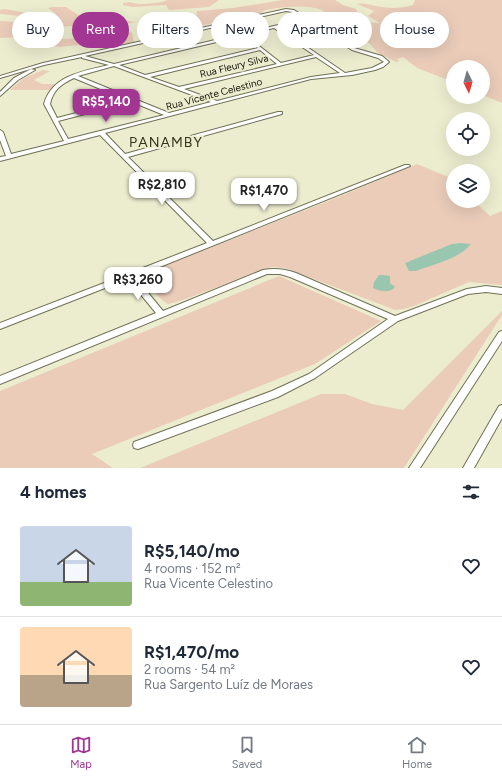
<!DOCTYPE html>
<meta charset="utf-8">
<style>
:root{--surface:#fff;--page:#f6f6f7;--text:#1f2937;--muted:#747a83;--line:#e0e1e3;--accent:#a33593}
body{margin:0;font-family:Figtree,sans-serif;background:var(--page);color:var(--text);height:100vh;display:flex;flex-direction:column;font-size:15px;white-space:nowrap}
*{box-sizing:border-box;margin:0}
p{font-size:13px;color:var(--muted)}
.icon{flex:none;width:22px;height:22px;fill:none;stroke:currentColor;stroke-width:2;stroke-linecap:round;stroke-linejoin:round}
.map{position:relative;height:468px;overflow:hidden}
.panel{display:flex;flex-direction:column;background:var(--surface);flex:1}
.panel>*{flex:none}
.top-card{position:absolute;left:12px;top:12px;width:478px;height:36px;display:flex;gap:8px}
.needle{width:26px;rotate:175deg}
.fabs{position:absolute;left:446px;top:60px;display:grid;gap:8px}
.fabs a{display:grid;place-items:center;width:44px;height:44px;border-radius:50%;background:var(--surface);box-shadow:0 4px 16px #0002;font-size:20px}
.price{position:absolute;translate:-50% -34px;padding:0 9px;border-radius:8px;background:#fff;color:#222;font-size:13px;line-height:26px;filter:drop-shadow(0 1px 2px #0008)}
.price::after{content:'';position:absolute;left:50%;top:24px;width:12px;height:9px;margin-left:-6px;background:inherit;clip-path:polygon(0 0,100% 0,50% 100%)}
.price.current{background:var(--accent);color:#fff}
ul{padding:0;list-style:none}
li{display:flex;align-items:center;gap:12px;height:100px;padding:0 20px}
li+li{border-top:1px solid var(--line)}
li span{display:grid;place-items:center;flex:none;width:112px;height:80px;border-radius:4px;color:#555}
li>.icon{margin-inline-start:auto}
span .icon{width:48px;height:48px;fill:#fffc;stroke-width:1}
li b{font-size:17px}
h2{display:flex;justify-content:space-between;align-items:center;height:48px;padding:0 20px;font-size:17px}
.pill{padding:0 14px;border-radius:18px;background:var(--surface);box-shadow:0 4px 16px #0002;font-size:14px;line-height:36px}
.pill.current{background:var(--accent);color:#fff}
.dock{display:flex;justify-content:space-around;align-items:center;height:56px;border-top:1px solid var(--line);background:var(--surface);font-size:11px;color:var(--muted)}
.dock a{display:grid;justify-items:center;gap:2px}
.dock .current{color:var(--accent)}
.map>svg:first-child{display:block}
.green{fill:#eaccb9}
.water{fill:#99c6ae}
.lines{fill:none;stroke-linecap:round;stroke-linejoin:round}
.minor-casing{stroke:#707056;stroke-width:2}
.minor{fill:#fff;fill-rule:evenodd}
.labels{text-anchor:middle;dominant-baseline:central;stroke-width:4;stroke-linejoin:round;paint-order:stroke}
.far-street-label{font-size:10px;fill:#131409;stroke:#ecedcf}
.quarter-label{font-size:14px;letter-spacing:1px;fill:#34341c;stroke:#ecedcf}
</style>
<div class="map">
<svg width="502" height="468" viewBox="0 0 502 468">
<rect width="100%" height="100%" fill="#ecedcf"/>
<!-- green -->
<g class="green">
<path d="M167 0H219L209 7 169 10 166 5 132 7 123 5V3C130 1 133 3 139 4 145 4 164 3 167 0Z"/>
<path d="M283 0H335L343 5 356 9 363 22 380 23 368 16 374 11 357 4C365 2 373 6 382 7 392 9 404 8 413 5L415 0H502V103L483 95V67H453V82L417 68 403 57 397 59 399 61 396 62 378 53 369 43 345 30 322 10C304 4 284 7 265 10L260 14 204 25 189 30 181 29 173 26 195 22 197 11 233 8Z"/>
<path d="M53 7H66L78 15H94L108 19 136 22 125 24 106 23 46 28 36 34 63 39 79 38 80 36 77 33C87 29 95 35 105 35 115 35 122 28 132 33L134 42 106 47 81 45 59 47 49 44 50 42H42L20 37 0 38V21L16 22 19 24 55 19 56 14 48 8Z"/>
<polygon points="5,9 37,15 22,16 0,14 0,10"/>
<polygon points="43,70 50,71 34,80 42,84 57,84 50,90 10,90 24,78"/>
<path d="M417 164 453 179V201H474L490 216 502 211V285L469 282 414 306 404 309 395 310 285 268 272 267 180 301 168 304C156 298 152 285 142 276L145 273 326 202Z"/>
<polygon points="279,276 381,321 315,364 92,454 113,468 0,468 0,391"/>
<polygon points="502,311 502,315 404,468 140,468 321,394 345,394 372,404 403,410"/>
</g>
<!-- water -->
<g class="water">
<path d="M461 243 471 244C459 259 434 264 416 271H409L405 263 452 244Z"/>
<path d="M379 275H383L390 276V283L395 287C389 294 380 291 373 288L374 282Z"/>
</g>
<g class="lines">
<!-- minor casing -->
<g class="minor-casing">
<g id="minor">
<path d="M286 9 294 10 354 48 382 56 389 62 383 67 375 70 352 75 311 79 105 133 125 154 278 112H282V114L128 157 213 241 405 165H409L410 166 135 277 163 311 263 270C274 268 285 269 296 273L395 316 467 289 486 286 502 288V294L486 292 468 294 398 321 315 378 278 397 138 449 134 448 133 445 134 442 272 391 309 374 388 319 290 277 280 274H267L0 384V376L156 313 128 279 0 329V323L125 275 126 273H130L207 243 100 135 0 161V157L6 156 0 140V130L3 132 11 154 64 141 44 104C52 75 84 71 109 65L82 58V57L44 65 0 78V76L43 63ZM286 11 292 12 303 19 114 64 85 56ZM305 20 352 50 378 58 384 62 372 68 345 73 278 27ZM274 28 314 55 281 63 245 35ZM242 36 258 48 145 75 119 65ZM260 50 277 64 179 87 150 77ZM316 57 340 73 311 77 217 101 184 89ZM114 66 211 102 169 113 78 76ZM74 78 127 100 57 118 50 104C53 90 61 84 74 78ZM132 102 164 115 68 139 58 121Z"/>
<polygon points="31,69 35,70 18,80 0,96 0,92 14,78"/>
<polygon points="502,331 502,341 420,468 409,468 499,332"/>
<polygon points="502,405 502,418 474,468 463,468 499,406"/>
</g>
</g>
<!-- minor -->
<use href="#minor" class="minor"/>
</g>
<g class="labels">
<!-- far-street labels -->
<g class="far-street-label">
<text transform="translate(234 66) rotate(-14)">Rua Fleury Silva</text>
<text transform="translate(214 94) rotate(-15)">Rua Vicente Celestino</text>
</g>
<!-- quarter labels -->
<g class="quarter-label">
<text x="166" y="142">PANAMBY</text>
</g>
</g>
</svg>
<div class="fabs">
<a><svg class="needle" viewBox="-14 -14 28 28"><path d="M0-13l5 13h-10z" fill="#e53935"/><path d="M0 13l5-13h-10z" fill="#747a83"/></svg></a>
<a><svg class="icon" aria-label="locate" viewBox="0 0 24 24"><circle cx="12" cy="12" r="6"/><path d="M12 2v4M12 18v4M2 12h4M18 12h4"/></svg></a>
<a><svg class="icon" aria-label="layers" viewBox="0 0 24 24"><path d="M12 4l9 5-9 5-9-5zM3 14l9 5 9-5"/></svg></a>
</div>
<b class="price current" style="left:106px;top:123px">R$5,140</b>
<b class="price" style="left:162px;top:206px">R$2,810</b>
<b class="price" style="left:264px;top:212px">R$1,470</b>
<b class="price" style="left:138px;top:301px">R$3,260</b>
<div class="top-card">
<a class="pill">Buy</a>
<a class="pill current">Rent</a>
<a class="pill">Filters</a>
<a class="pill">New</a>
<a class="pill">Apartment</a>
<a class="pill">House</a>
</div>
</div>
<section class="panel">
<h2>4 homes<svg class="icon" aria-label="filters" viewBox="0 0 24 24"><path d="M4 7h16M4 17h16"/><circle cx="9" cy="7" r="2"/><circle cx="15" cy="17" r="2"/></svg></h2>
<ul>
<li><span style="background:linear-gradient(#c9d6e8 70%,#8fb573 0)"><svg class="icon" aria-label="home" viewBox="0 0 24 24"><path d="M3 11l9-7 9 7M6 9v11h12V9"/></svg></span><div><b>R$5,140/mo</b><p>4 rooms · 152 m²</p><p>Rua Vicente Celestino</p></div><svg class="icon" aria-label="heart" viewBox="0 0 24 24"><path d="M12 20l-8-8c-3-5 5-10 8-4 3-6 11-1 8 4z"/></svg></li>
<li><span style="background:linear-gradient(#ffd9b3 60%,#b9a48a 0)"><svg class="icon" aria-label="home" viewBox="0 0 24 24"><path d="M3 11l9-7 9 7M6 9v11h12V9"/></svg></span><div><b>R$1,470/mo</b><p>2 rooms · 54 m²</p><p>Rua Sargento Luíz de Moraes</p></div><svg class="icon" aria-label="heart" viewBox="0 0 24 24"><path d="M12 20l-8-8c-3-5 5-10 8-4 3-6 11-1 8 4z"/></svg></li>
</ul>
</section>
<nav class="dock">
<a class="current"><svg class="icon" aria-label="map" viewBox="0 0 24 24"><path d="M3 6l6-2 6 2 6-2v14l-6 2-6-2-6 2zM9 4v14M15 6v14"/></svg>Map</a>
<a><svg class="icon" aria-label="saved" viewBox="0 0 24 24"><path d="M7 4h10v16l-5-4-5 4z"/></svg>Saved</a>
<a><svg class="icon" aria-label="home" viewBox="0 0 24 24"><path d="M3 11l9-7 9 7M6 9v11h12V9"/></svg>Home</a>
</nav>
